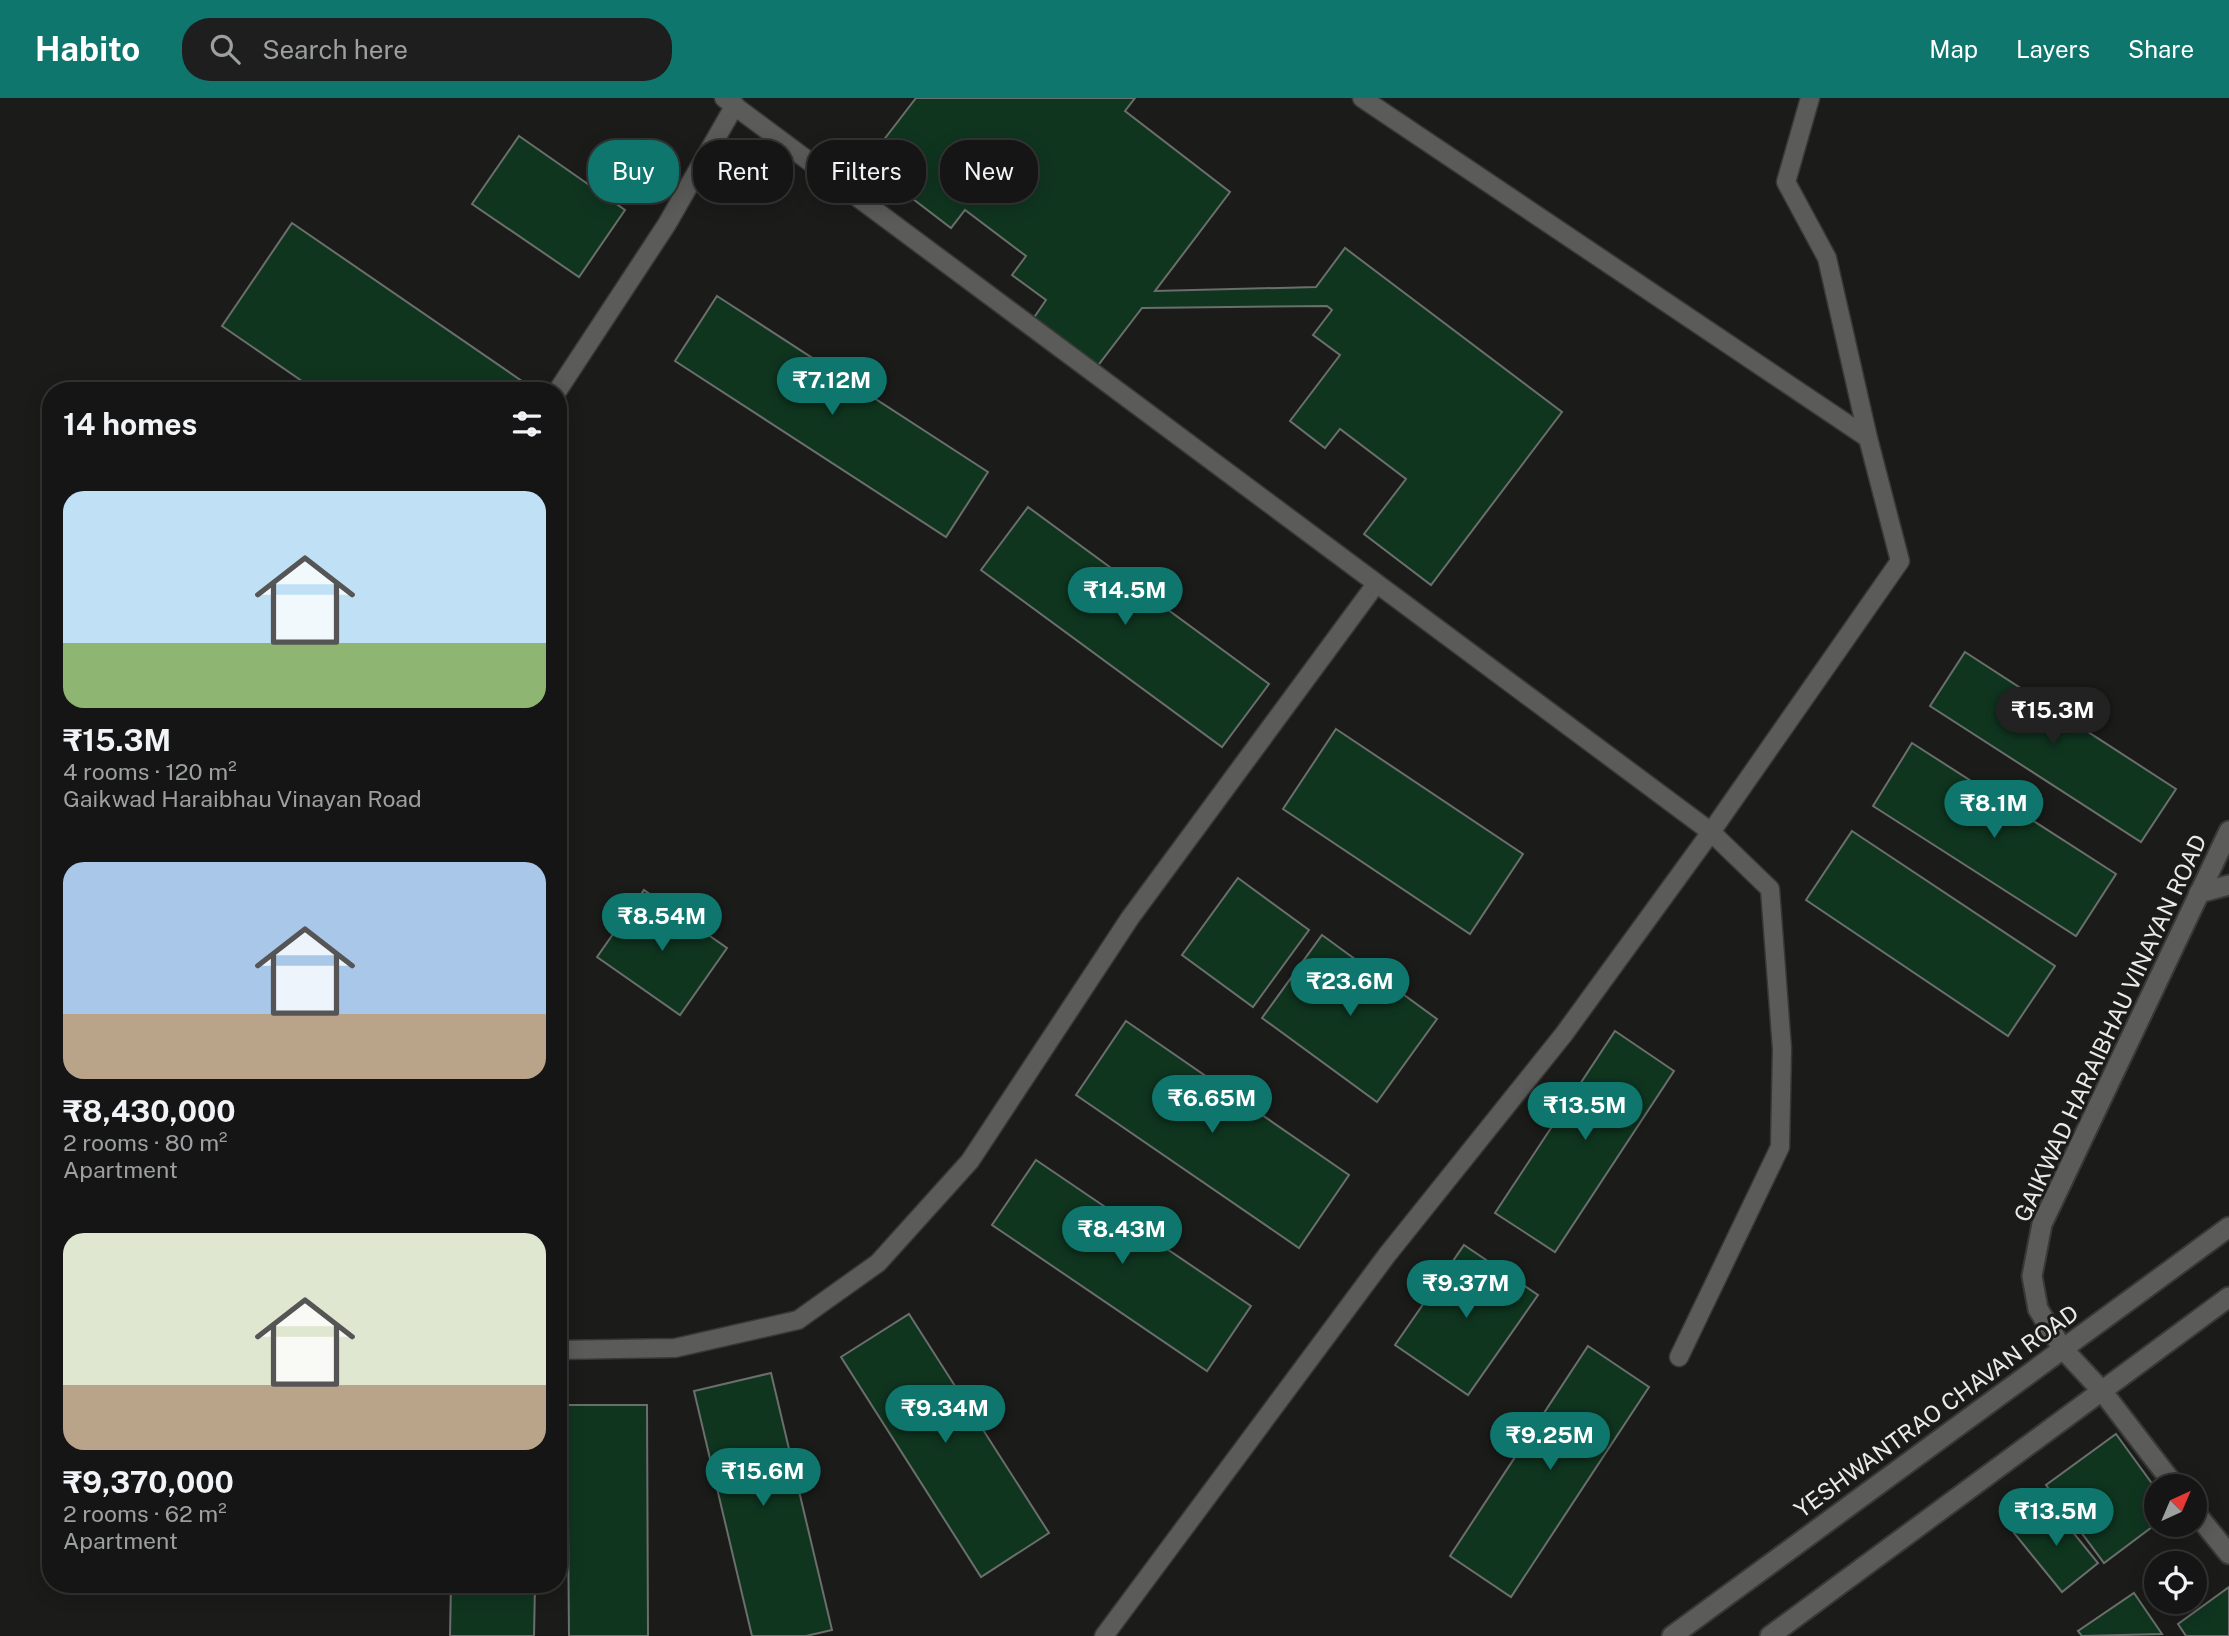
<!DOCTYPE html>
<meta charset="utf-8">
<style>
:root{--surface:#141514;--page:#1d1e1d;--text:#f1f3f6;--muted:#9d9fa0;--line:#333434;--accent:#0f766e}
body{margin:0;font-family:"Public Sans",sans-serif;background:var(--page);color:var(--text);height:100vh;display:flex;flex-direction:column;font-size:26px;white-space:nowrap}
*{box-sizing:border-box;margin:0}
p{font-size:23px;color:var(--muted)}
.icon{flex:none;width:38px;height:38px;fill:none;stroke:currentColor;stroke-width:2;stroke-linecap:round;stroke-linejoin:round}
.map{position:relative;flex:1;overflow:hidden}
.panel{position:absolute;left:42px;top:284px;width:525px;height:1211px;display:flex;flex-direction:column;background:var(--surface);border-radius:28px;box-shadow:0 4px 18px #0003,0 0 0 2px var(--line)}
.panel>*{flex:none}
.guide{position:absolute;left:588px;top:42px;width:665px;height:63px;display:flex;gap:14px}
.needle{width:46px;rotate:44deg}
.tools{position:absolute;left:2144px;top:1376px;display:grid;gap:14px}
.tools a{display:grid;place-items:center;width:63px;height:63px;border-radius:50%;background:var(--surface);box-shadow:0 4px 18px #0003,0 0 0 2px var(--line);font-size:35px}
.price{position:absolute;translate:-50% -60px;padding:0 16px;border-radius:24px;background:var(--accent);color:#fff;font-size:23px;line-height:46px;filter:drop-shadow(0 2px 4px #0008)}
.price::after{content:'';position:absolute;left:50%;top:42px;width:21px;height:16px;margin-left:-10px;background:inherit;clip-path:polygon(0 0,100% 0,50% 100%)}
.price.selected{background:#222;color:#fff}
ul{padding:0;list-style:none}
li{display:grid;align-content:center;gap:14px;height:371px;padding:0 21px}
li span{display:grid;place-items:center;height:217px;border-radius:21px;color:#555}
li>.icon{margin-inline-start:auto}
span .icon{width:126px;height:126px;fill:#fffc;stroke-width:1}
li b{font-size:30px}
h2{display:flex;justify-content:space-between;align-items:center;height:84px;padding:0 21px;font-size:30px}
.chip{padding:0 24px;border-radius:28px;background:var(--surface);box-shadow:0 4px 18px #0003,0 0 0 2px var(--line);font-size:24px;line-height:63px}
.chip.selected{background:var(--accent);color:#fff}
header{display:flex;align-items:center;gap:42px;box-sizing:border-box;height:98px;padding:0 35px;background:var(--accent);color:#fff}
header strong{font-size:33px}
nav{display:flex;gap:38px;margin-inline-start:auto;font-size:24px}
.search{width:490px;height:63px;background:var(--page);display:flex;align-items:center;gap:18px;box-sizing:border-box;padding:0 24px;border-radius:28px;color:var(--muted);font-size:26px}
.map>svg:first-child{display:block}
.building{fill:#0f351f;stroke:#6b6e6c;stroke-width:2}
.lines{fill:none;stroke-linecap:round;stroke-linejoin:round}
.service-casing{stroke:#383937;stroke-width:21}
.minor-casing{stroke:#383937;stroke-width:23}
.tertiary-casing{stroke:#383937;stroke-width:23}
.service{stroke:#5b5c59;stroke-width:18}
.minor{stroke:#5b5c59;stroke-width:19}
.tertiary{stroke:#5b5c59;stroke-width:19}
.labels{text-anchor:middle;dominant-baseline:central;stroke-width:6;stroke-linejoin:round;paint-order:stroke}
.street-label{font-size:23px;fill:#eaeae9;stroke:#1b1c1a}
</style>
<header>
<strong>Habito</strong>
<div class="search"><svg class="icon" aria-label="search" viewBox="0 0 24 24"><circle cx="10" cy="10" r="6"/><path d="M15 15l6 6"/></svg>Search here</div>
<nav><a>Map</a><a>Layers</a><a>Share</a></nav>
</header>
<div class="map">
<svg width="2229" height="1538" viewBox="0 0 2229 1538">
<rect width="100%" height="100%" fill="#1b1c1a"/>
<!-- building -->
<g class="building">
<polygon points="916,0 1135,0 1125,13 1230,94 1155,193 1316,189 1345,150 1562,314 1431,487 1364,436 1406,381 1340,331 1325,350 1290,323 1340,257 1313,237 1332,212 1327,208 1142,210 1096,270 1033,221 1046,202 1012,177 1026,158 965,112 951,130 866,65"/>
<polygon points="519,38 625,112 579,179 472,106"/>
<polygon points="292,125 535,292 315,292 222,228"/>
<polygon points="717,198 988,374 946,439 675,263"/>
<polygon points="1028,409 1269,586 1222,649 981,472"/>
<polygon points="1965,554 2176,691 2141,744 1930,608"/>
<polygon points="1336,631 1523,756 1470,836 1283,711"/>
<polygon points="1912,645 2116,776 2076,838 1873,708"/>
<polygon points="1852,733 2055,868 2008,938 1806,802"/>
<polygon points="1238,780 1309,832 1253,909 1182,857"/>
<polygon points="644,792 727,850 680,917 597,859"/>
<polygon points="1322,837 1437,921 1377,1004 1262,920"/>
<polygon points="1126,923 1349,1077 1299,1150 1076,997"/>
<polygon points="1615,933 1674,973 1555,1154 1495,1115"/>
<polygon points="1036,1062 1251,1208 1207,1273 992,1127"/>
<polygon points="1464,1147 1538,1197 1468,1297 1395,1247"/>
<polygon points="909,1216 1049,1435 981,1479 841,1259"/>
<polygon points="1588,1248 1649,1289 1511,1499 1450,1458"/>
<polygon points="771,1275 832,1532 806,1538 752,1538 694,1293"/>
<polygon points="567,1307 647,1307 648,1538 569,1538"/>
<polygon points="2116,1336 2156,1391 2156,1426 2104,1465 2046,1387"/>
<polygon points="2050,1406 2098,1465 2062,1494 2014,1435"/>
<polygon points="451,1486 535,1486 534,1538 450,1538"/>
<polygon points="2229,1489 2229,1538 2186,1538 2178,1526"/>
<polygon points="2134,1495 2162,1536 2082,1538 2078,1533"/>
</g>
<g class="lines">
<!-- service casing -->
<g class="service-casing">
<g id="service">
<polyline points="724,0 1711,734 1770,791 1782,951 1780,1049 1679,1259"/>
<polyline points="1362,0 1868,340"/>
<polyline points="558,292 667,126 735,7"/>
<polyline points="558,1252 675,1250 798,1222 878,1165 970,1063 1130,820 1376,486"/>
<polyline points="1104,1538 1387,1157 1564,936 1711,734 1900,463 1868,340 1827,160 1786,84 1810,0"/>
</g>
</g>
<!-- minor casing -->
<g class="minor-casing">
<g id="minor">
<polyline points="2199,795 2229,787"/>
<polyline points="2175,1388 2102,1293 2062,1250 2038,1211 2032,1178 2042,1126 2229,733"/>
<polyline points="2194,1413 2229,1456"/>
</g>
</g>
<!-- tertiary casing -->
<g class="tertiary-casing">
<g id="tertiary">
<polyline points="1672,1538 2229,1129"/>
<polyline points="1770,1538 2229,1199"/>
</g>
</g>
<!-- service -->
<use href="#service" class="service"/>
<!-- minor -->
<use href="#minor" class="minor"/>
<!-- tertiary -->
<use href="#tertiary" class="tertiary"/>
</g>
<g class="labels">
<!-- street labels -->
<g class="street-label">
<text transform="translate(2110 930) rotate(-65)">GAIKWAD HARAIBHAU VINAYAN ROAD</text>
<text transform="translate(1936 1313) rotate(-36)">YESHWANTRAO CHAVAN ROAD</text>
</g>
</g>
</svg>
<div class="tools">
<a><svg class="needle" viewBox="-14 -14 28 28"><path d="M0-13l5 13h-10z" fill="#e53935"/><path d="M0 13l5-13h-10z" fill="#9d9fa0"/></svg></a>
<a><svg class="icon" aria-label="locate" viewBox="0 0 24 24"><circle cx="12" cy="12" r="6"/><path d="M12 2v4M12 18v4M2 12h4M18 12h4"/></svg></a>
</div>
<b class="price" style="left:832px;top:319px">₹7.12M</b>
<b class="price" style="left:1125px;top:529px">₹14.5M</b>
<b class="price selected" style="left:2053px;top:649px">₹15.3M</b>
<b class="price" style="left:1994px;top:742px">₹8.1M</b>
<b class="price" style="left:662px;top:855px">₹8.54M</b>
<b class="price" style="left:1350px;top:920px">₹23.6M</b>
<b class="price" style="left:1212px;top:1037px">₹6.65M</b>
<b class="price" style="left:1585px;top:1044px">₹13.5M</b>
<b class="price" style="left:1122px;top:1168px">₹8.43M</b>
<b class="price" style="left:1466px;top:1222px">₹9.37M</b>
<b class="price" style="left:945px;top:1347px">₹9.34M</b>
<b class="price" style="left:1550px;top:1374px">₹9.25M</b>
<b class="price" style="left:763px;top:1410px">₹15.6M</b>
<b class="price" style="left:2056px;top:1450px">₹13.5M</b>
<div class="guide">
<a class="chip selected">Buy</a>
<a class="chip">Rent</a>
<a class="chip">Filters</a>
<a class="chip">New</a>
</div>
<section class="panel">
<h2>14 homes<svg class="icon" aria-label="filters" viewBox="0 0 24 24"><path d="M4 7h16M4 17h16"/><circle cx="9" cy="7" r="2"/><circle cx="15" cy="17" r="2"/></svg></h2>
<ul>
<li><span style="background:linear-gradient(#bfe0f5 70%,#8fb573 0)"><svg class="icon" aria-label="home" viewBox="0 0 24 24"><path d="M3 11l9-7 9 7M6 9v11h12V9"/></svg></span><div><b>₹15.3M</b><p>4 rooms · 120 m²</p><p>Gaikwad Haraibhau Vinayan Road</p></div></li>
<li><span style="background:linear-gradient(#a9c7e8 70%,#b9a48a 0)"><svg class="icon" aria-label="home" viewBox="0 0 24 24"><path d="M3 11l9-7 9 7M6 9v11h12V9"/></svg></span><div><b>₹8,430,000</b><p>2 rooms · 80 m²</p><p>Apartment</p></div></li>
<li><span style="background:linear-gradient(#dfe7d0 70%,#b9a48a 0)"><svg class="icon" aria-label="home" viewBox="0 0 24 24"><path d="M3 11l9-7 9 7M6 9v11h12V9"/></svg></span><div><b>₹9,370,000</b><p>2 rooms · 62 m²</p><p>Apartment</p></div></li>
</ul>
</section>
</div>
